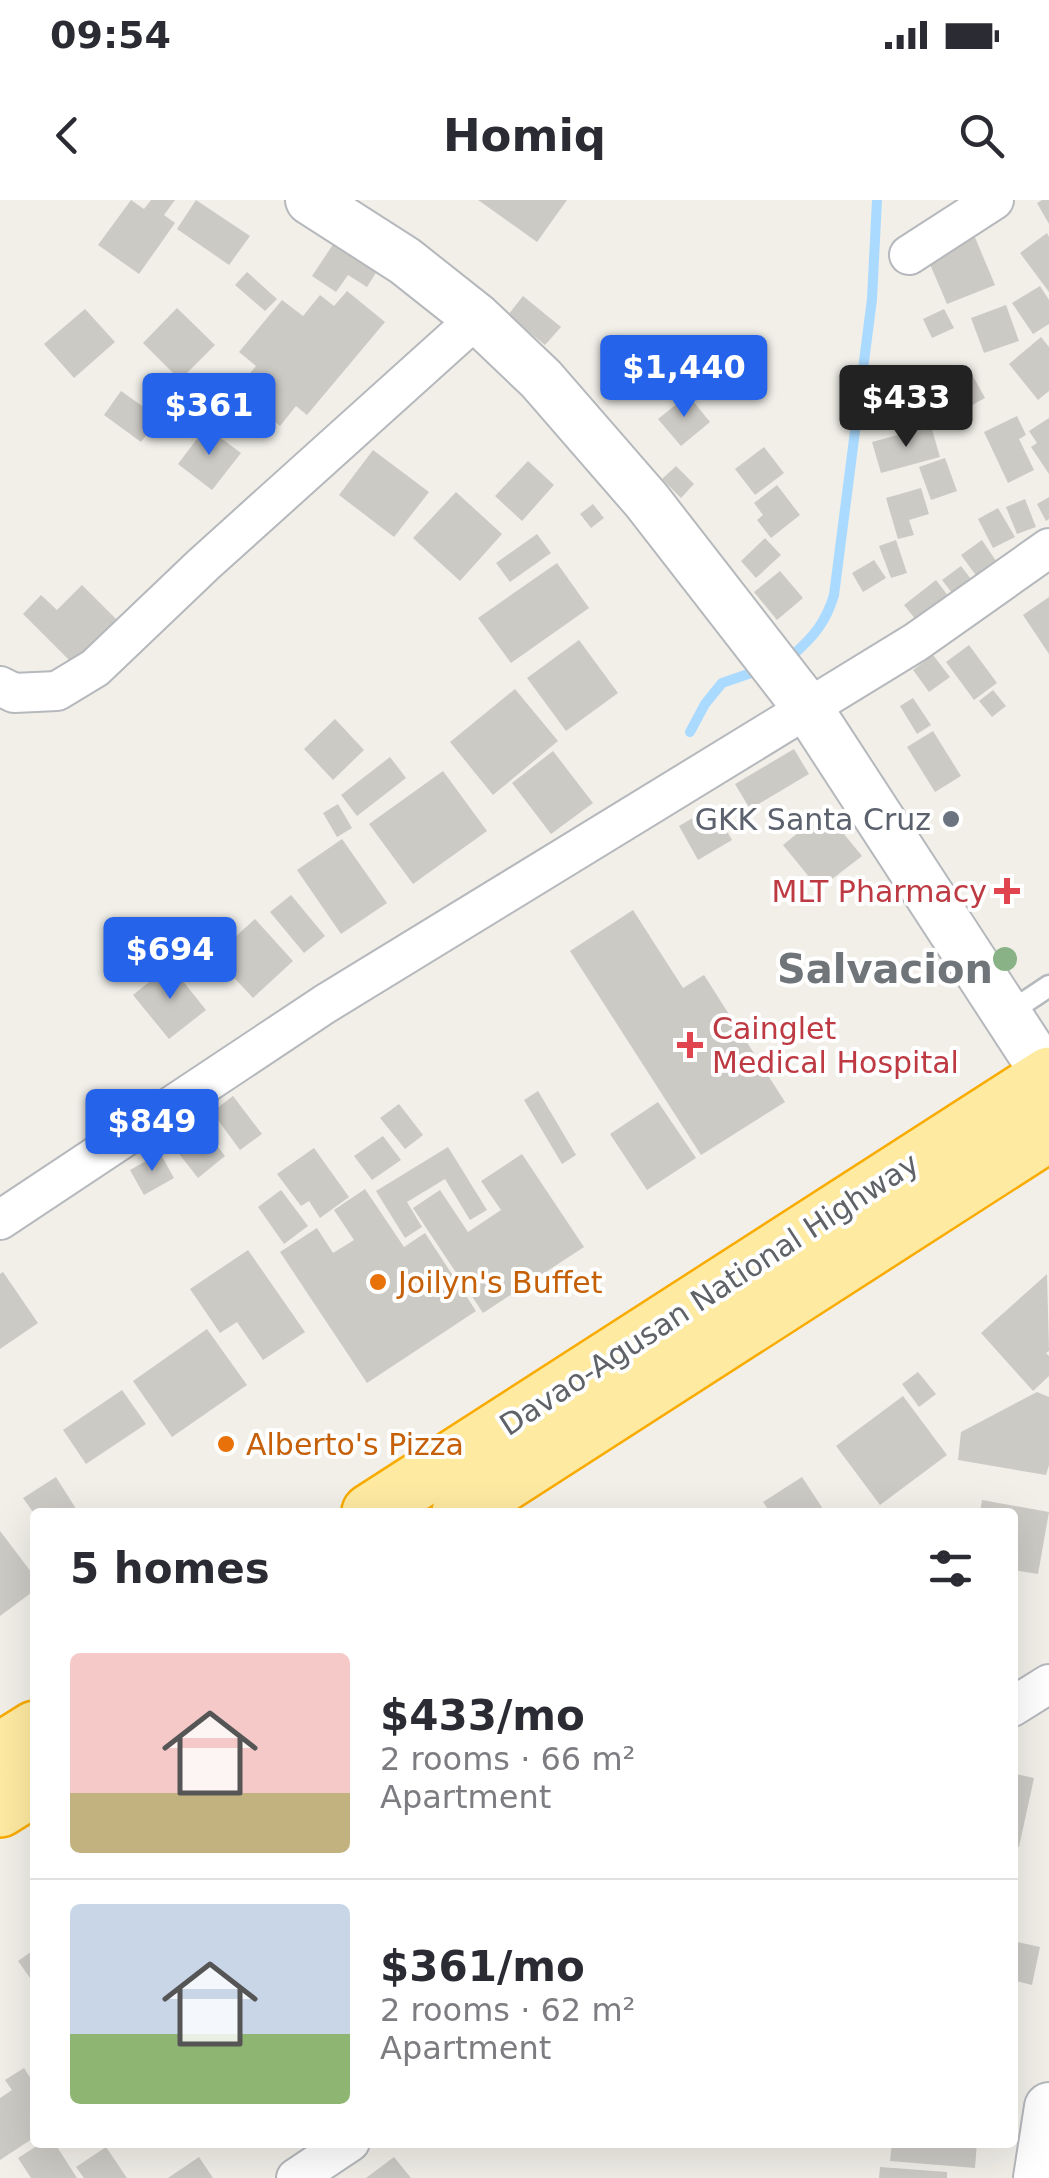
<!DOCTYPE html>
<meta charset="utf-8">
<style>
:root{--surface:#fff;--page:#f2f2f3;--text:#2b2b33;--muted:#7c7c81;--line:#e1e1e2;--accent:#2563eb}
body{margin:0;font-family:"DejaVu Sans",sans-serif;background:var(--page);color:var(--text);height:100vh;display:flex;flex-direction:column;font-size:38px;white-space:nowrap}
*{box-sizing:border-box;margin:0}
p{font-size:32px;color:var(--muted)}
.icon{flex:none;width:55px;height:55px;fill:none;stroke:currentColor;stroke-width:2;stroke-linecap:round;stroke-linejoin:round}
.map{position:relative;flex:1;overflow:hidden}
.side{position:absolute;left:30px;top:1308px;width:988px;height:640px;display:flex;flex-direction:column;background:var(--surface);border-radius:10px;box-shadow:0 10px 40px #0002}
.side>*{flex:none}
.price{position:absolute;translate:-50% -85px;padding:0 22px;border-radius:10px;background:var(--accent);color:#fff;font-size:32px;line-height:65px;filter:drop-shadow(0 2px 5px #0008)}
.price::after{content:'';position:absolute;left:50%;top:60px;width:30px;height:22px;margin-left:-15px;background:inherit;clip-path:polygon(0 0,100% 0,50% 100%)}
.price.selected{background:#222;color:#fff}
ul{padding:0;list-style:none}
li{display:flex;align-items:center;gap:30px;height:250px;padding:0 40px}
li+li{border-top:2px solid var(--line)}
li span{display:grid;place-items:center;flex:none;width:280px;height:200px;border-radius:10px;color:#555}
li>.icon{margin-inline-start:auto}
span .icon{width:120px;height:120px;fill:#fffc;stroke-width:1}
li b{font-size:42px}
h2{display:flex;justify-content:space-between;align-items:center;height:120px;padding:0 40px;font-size:42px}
.status{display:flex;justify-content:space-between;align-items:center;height:70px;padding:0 50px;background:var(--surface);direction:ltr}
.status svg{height:28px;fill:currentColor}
header{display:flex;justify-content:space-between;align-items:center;height:130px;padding:0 40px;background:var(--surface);font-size:45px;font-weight:700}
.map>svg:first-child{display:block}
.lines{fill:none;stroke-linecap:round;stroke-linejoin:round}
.stream{stroke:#aadaff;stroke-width:10}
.building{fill:#cccac5}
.service-casing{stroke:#b5b8bc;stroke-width:25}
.minor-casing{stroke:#b5b8bc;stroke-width:42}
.tertiary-casing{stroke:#b5b8bc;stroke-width:52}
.trunk-casing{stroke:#f9ab00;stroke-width:60}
.service{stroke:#fff;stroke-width:20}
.minor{stroke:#fff;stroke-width:38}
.tertiary{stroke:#fff;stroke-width:48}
.trunk{stroke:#feeaa1;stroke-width:55}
.tree{fill:#89b387}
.worship-dot{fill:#6b7280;stroke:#fff;stroke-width:4}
.health-dot{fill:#e0444e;stroke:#fff;stroke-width:4}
.food-dot{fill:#e8710a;stroke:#fff;stroke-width:4}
.labels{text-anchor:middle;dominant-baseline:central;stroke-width:8;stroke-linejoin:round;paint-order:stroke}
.worship-label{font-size:30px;fill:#5b616d;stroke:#fff;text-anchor:end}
.health-label{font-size:30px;fill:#be3a42;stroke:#fff;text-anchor:end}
.food-label{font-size:30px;fill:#c56008;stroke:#fff;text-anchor:start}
.street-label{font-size:30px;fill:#5f6368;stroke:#fff}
.district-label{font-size:40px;font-weight:bold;fill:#70757a;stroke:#fff}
</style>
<div class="status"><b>09:54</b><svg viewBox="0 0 49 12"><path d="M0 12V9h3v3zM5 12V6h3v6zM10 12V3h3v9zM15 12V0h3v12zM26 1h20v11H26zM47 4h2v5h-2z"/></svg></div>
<header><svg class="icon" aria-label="back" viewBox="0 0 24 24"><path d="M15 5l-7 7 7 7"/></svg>Homiq<svg class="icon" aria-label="search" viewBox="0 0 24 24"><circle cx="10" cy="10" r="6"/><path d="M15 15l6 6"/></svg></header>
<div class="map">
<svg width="1049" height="1978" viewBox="0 0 1049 1978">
<rect width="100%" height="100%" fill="#f1efe8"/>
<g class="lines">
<!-- stream -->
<g class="stream">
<path d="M794 454C814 436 826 422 834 395L872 99 877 0"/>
<polyline points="690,532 705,504 722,483 754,472"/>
</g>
</g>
<!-- building -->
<g class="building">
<polygon points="131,0 144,9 151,0 175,0 164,15 175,23 139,74 98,45"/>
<polygon points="196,0 250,36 229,65 177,29"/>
<polygon points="478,0 567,0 537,42"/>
<polygon points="1042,0 1049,0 1049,24 1037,3"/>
<polygon points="1047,33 1049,37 1049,92 1020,53"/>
<polygon points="974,35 995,85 947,104 926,55"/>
<polygon points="336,40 379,68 367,87 348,75 336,92 312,76"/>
<polygon points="247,72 277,99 265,111 235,85"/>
<polygon points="1040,86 1049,100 1049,124 1033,134 1012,103"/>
<polygon points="347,91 385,122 307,215 296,206 280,226 236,190 256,166 239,152 282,100 303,116 320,95 334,106"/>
<polygon points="523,96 561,127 545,145 508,115"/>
<polygon points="1006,105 1019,141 984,153 971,118"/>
<polygon points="177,108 215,145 180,180 143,143"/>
<polygon points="85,109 115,142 74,178 44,144"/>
<polygon points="944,109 954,128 932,138 923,119"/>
<polygon points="1041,137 1049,147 1049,191 1038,200 1009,164"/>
<polygon points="969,169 985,198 954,215 937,186"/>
<polygon points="186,176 217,204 197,226 166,199"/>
<polygon points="121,191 159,218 141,242 104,215"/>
<polygon points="688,195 710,222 681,246 658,219"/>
<polygon points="1017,216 1026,235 1019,239 1034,270 1008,283 984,232"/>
<polygon points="1049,218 1049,274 1031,247 1037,243 1029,231"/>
<polygon points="931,226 940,257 881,273 872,242"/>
<polygon points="206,227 241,253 212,290 178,264"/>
<polygon points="764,247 784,273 755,295 735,269"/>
<polygon points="373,250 429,292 394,337 339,295"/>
<polygon points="945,258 957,291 931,300 919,267"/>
<polygon points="528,261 554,285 522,321 495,296"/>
<polygon points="676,266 694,284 681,298 662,279"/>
<polygon points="777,285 800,315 771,338 757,320 763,315 754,303"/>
<polygon points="921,288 929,314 909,320 914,335 898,339 886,298"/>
<polygon points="456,292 502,334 460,381 413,338"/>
<polygon points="1049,297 1049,319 1046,321 1037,304"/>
<polygon points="1025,299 1036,327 1017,334 1006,307"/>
<polygon points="593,304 604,318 591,328 580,314"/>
<polygon points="998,308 1015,337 993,348 978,319"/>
<polygon points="537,334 551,353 510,382 496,363"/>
<polygon points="765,338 781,355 756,378 741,361"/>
<polygon points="896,340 907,373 891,378 879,346"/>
<polygon points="982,340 998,364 978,378 961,355"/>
<polygon points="874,360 886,378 863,392 852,373"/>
<polygon points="557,363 589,408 511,463 478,418"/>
<polygon points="961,366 974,383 955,397 942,380"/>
<polygon points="780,371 803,398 777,420 754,392"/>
<polygon points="936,380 952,401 920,425 904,405"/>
<polygon points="82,385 121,424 77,468 23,414 41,395 57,410"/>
<polygon points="1049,397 1049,454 1023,415"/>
<polygon points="579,440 618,493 566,531 527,478"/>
<polygon points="969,445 997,483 974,500 946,462"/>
<polygon points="933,455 950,477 929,492 913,470"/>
<polygon points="515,489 558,541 493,595 450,542"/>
<polygon points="993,490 1006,506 992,517 979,501"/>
<polygon points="913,498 931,525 917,534 900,506"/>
<polygon points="335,519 364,550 333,580 304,549"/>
<polygon points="933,531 961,576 935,592 907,547"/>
<polygon points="794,549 809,574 750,609 735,584"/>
<polygon points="553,551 593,603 551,634 512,583"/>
<polygon points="390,557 406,578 357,616 341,595"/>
<polygon points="443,571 487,631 413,684 369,624"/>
<polygon points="338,604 352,628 337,637 323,613"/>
<polygon points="713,606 732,640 698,660 679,626"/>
<polygon points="825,611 862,656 819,689 783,645"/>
<polygon points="342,639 387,703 341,734 297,670"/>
<polygon points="291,695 325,736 304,753 270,712"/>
<polygon points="633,710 683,788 704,775 785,902 701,955 570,751"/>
<polygon points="255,719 293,761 253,798 214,756"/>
<polygon points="170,765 206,810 169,839 133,795"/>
<polygon points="538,891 576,955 562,964 524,900"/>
<polygon points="233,896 262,934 240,950 212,912"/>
<polygon points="658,902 696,958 647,990 610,934"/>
<polygon points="399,904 423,935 405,949 380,918"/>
<polygon points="201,925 225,956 198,978 173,946"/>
<polygon points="383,936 401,960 372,980 354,956"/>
<polygon points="448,947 487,1010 470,1020 445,979 407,1002 422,1027 405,1038 376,991"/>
<polygon points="314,948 349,997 320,1018 309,1001 301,1006 277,974"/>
<polygon points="160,953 174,978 144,995 130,970"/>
<polygon points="522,954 584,1047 483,1113 413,1008 440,990 468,1032 501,1010 481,981"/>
<polygon points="365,989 404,1047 425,1033 476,1111 367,1183 280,1052 317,1028 333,1053 354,1040 334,1010"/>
<polygon points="281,990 308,1026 284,1044 258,1007"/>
<polygon points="248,1050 305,1132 263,1160 237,1122 220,1133 190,1089"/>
<polygon points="3,1072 38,1123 0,1149 0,1074"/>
<polygon points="1047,1074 1049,1151 1046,1153 1049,1156 1049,1176 1033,1191 981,1133"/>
<polygon points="207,1129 247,1185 172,1237 133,1181"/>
<polygon points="918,1172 936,1194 919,1207 902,1184"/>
<polygon points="122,1190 146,1224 86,1264 63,1230"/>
<polygon points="1037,1192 1049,1197 1049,1265 1046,1275 958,1260 961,1232"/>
<polygon points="903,1196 947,1255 880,1305 836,1246"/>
<polygon points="56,1277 78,1312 33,1312 23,1298"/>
<polygon points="802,1277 825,1312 770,1312 763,1302"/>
<polygon points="982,1300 1049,1312 1038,1374 1012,1370 1012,1312 980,1312"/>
<polygon points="0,1331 35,1377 35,1390 0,1416"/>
<polygon points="1012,1573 1034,1578 1019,1647 1012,1646"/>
<polygon points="1012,1741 1040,1747 1032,1785 1012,1780"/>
<polygon points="35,1749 35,1785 18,1761"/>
<polygon points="24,1868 35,1885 35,1937 0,1960 0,1898 12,1890 5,1880"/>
<polygon points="43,1942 54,1942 77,1978 31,1978 18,1958"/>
<polygon points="892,1942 977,1942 975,1968 890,1961"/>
<polygon points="106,1947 127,1978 84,1978 76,1967"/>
<polygon points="199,1957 213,1978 168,1978"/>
<polygon points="394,1957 411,1978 366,1978"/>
<polygon points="880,1967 947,1972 947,1978 879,1978"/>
</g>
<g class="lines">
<!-- service casing -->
<g class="service-casing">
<polyline id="service" points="1007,814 1049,786"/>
</g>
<!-- minor casing -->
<g class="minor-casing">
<g id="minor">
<polyline points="909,55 994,0"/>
<polyline points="0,486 14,493 57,491 95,468 204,364 477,118"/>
<polyline points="0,1020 325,804 916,442 1049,348"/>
<polyline points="1012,1507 1049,1484"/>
<polyline points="296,1978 350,1942"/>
</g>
</g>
<!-- tertiary casing -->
<g class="tertiary-casing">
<g id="tertiary">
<polyline points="310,0 405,61 477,118 541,179 647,301 807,507 1049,879"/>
<polyline points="1038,1978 1049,1907"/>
</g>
</g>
<!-- trunk casing -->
<g class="trunk-casing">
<g id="trunk">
<polyline points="370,1312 1049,875"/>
<polyline points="460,1312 1049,933"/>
<polyline points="0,1551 35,1529"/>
<polyline points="0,1609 35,1587"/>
</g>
</g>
<!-- service -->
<use href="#service" class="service"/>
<!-- minor -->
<use href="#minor" class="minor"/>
<!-- tertiary -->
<use href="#tertiary" class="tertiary"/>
<!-- trunk -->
<use href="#trunk" class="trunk"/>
</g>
<!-- trees -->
<circle class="tree" cx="1005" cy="759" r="12"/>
<!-- markers -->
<circle class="worship-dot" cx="951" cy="619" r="10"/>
<g class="health-dot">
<path d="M1002 676h10v10h10v10h-10v10h-10v-10h-10v-10h10z"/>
<path d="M685 830h10v10h10v10h-10v10h-10v-10h-10v-10h10z"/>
</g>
<g class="food-dot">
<circle cx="378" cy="1082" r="10"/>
<circle cx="226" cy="1244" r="10"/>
</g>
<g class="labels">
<!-- worship labels -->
<g class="worship-label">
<text x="931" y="619">GKK Santa Cruz</text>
</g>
<!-- health labels -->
<g class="health-label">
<text x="987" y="691">MLT Pharmacy</text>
<text x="712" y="828" text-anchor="start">Cainglet<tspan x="712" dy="34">Medical Hospital</tspan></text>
</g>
<!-- food labels -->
<g class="food-label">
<text x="398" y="1082">Joilyn's Buffet</text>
<text x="246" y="1244">Alberto's Pizza</text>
</g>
<!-- street labels -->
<g class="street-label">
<text transform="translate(709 1094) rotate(-33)">Davao-Agusan National Highway</text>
</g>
<!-- district labels -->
<g class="district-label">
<text x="885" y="769">Salvacion</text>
</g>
</g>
</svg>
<b class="price" style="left:684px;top:220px">$1,440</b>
<b class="price selected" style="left:906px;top:250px">$433</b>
<b class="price" style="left:209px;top:258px">$361</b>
<b class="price" style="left:170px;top:802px">$694</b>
<b class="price" style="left:152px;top:974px">$849</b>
<section class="side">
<h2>5 homes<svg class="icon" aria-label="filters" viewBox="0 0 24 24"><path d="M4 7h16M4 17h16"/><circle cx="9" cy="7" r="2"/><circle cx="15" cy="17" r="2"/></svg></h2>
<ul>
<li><span style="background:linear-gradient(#f6c9c9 70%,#c2b280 0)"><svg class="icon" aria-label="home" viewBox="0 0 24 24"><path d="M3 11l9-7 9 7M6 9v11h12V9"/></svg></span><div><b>$433/mo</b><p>2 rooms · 66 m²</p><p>Apartment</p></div></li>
<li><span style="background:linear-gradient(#c9d6e8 65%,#8fb573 0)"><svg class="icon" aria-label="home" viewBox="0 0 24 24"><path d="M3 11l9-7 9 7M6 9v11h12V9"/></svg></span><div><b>$361/mo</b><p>2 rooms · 62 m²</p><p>Apartment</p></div></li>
</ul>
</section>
</div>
